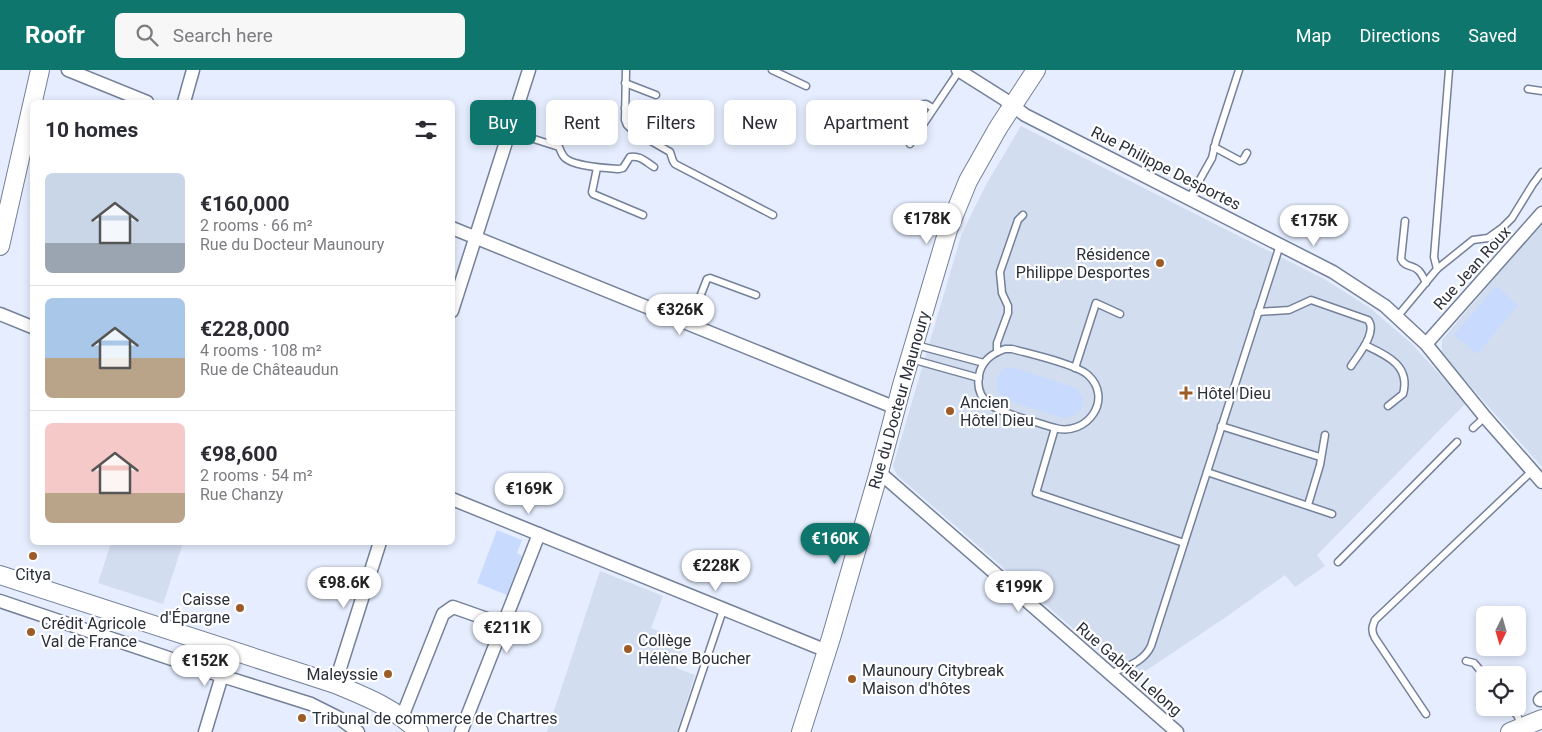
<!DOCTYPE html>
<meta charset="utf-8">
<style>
:root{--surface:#fff;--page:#f7f7f7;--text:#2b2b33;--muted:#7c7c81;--line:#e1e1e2;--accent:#0f766e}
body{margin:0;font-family:Roboto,sans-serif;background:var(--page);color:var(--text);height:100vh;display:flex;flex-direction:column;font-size:19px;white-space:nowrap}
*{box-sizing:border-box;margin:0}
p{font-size:16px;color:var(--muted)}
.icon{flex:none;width:28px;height:28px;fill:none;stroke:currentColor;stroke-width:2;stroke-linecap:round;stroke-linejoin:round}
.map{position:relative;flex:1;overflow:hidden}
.sheet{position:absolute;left:30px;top:30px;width:425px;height:445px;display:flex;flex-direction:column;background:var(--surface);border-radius:8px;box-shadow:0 2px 8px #0003}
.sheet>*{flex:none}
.hud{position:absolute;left:470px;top:30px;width:475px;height:45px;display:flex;gap:10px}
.needle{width:32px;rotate:185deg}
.tools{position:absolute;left:1476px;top:536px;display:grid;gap:10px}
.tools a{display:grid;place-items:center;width:50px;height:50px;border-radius:8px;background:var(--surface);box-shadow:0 2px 8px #0003;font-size:25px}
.price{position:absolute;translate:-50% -42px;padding:0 11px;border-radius:18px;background:#fff;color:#222;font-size:16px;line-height:32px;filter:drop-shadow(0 1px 2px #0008)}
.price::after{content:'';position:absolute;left:50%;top:30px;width:15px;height:11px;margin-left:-8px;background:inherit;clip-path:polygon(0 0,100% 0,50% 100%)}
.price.current{background:var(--accent);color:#fff}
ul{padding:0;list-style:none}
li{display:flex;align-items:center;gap:15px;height:125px;padding:0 15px}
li+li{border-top:1px solid var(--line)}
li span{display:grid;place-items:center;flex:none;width:140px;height:100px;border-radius:8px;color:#555}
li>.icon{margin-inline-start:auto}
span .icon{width:60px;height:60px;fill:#fffc;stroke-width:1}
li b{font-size:21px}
h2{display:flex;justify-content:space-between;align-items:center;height:60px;padding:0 15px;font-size:21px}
.pill{padding:0 18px;border-radius:8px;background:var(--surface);box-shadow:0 2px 8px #0003;font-size:18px;line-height:45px}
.pill.current{background:var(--accent);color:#fff}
header{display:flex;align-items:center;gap:30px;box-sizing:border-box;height:70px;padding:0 25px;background:var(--accent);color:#fff}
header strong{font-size:24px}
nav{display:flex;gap:28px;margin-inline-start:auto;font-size:18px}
.search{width:350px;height:45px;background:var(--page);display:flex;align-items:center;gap:12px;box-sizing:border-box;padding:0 18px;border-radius:8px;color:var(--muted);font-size:19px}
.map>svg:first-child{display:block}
.built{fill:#d2ddf0}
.green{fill:#c8dbfe}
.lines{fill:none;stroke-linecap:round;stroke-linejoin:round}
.lane-casing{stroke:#748199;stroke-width:9}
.street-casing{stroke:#748199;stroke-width:15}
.secondary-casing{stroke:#748199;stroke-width:20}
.lane{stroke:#fff;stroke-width:6}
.street{stroke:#fff;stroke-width:12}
.secondary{stroke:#fff;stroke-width:18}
.poi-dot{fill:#9d5c27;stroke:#fff;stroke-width:2}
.labels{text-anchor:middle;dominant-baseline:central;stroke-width:4.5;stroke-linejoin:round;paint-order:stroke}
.street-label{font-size:16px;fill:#2a2f3a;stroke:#fff}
.poi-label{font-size:16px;fill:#2a2f3a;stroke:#fff;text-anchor:start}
</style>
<header>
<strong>Roofr</strong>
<div class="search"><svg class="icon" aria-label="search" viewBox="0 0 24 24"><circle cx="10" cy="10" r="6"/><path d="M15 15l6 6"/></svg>Search here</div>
<nav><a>Map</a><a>Directions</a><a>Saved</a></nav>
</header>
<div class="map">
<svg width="1542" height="662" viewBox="0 0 1542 662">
<rect width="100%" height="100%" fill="#e5edfe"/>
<!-- built -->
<g class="built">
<polygon points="1021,56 1324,209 1370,238 1412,274 1466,333 1317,485 1325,496 1295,517 1285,505 1226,547 1132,610 897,405 893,396 962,163 987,113"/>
<polygon points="1542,152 1542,397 1442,284 1442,270"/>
<polygon points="111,473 183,473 163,534 98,513"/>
<polygon points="600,501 663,526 651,558 685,572 676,598 695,605 677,662 547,662"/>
</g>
<!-- green -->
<g class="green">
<polygon points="1496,216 1518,235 1477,284 1454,265"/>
<path d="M1006 298H1015L1076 318 1083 327 1081 339 1073 346 1064 348 1006 330C994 321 992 306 1006 298Z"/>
<polygon points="497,460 522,470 517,483 522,486 507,525 477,513"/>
</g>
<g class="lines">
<!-- lane casing -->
<g class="lane-casing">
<g id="lane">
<polyline points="626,0 625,50 627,55 632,60 670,82 673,91 675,94 773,145"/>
<polyline points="772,0 806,16"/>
<polyline points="625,13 656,25"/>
<polyline points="1528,19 1542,21"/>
<polyline points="625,38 647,47"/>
<path d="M911 56C907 48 908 42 913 35L926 34 933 38"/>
<path d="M509 61 559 77C561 82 563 88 568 90 580 97 605 98 619 99L623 98 630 87C640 85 646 92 654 97"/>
<polyline points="910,74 959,1"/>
<polyline points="1214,77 1240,91 1243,90 1247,83"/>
<polyline points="597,98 592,122 593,124 643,145"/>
<polyline points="1189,129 1212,88 1216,71 1239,0"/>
<path d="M1405 151 1401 189C1405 198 1413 194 1419 201 1422 204 1424 209 1426 213"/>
<polyline points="1437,199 1434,187 1449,0"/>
<path d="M1258 242 1289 240 1311 230 1368 250C1378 262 1358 285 1351 296"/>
<polyline points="1397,247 1437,199 1473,170 1488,168 1502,158 1512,148 1533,114 1542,102"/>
<polyline points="689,255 707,209 710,208 756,225"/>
<polyline points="916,275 984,293"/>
<path d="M1365 275C1386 285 1411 295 1403 324L1388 336"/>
<path d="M1005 279H1012C1030 284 1076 294 1088 305 1114 329 1087 367 1055 358 1044 355 1033 351 1022 348 999 341 971 333 980 301 984 289 993 283 1005 279Z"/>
<polyline points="997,282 997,273 1008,243 1008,236 1002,223 1000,202 1018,150 1023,145"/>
<polyline points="911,289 979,308"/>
<polyline points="1075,298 1096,233 1120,244"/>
<polyline points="1221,356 1320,387"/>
<polyline points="1055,358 1036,423 1184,473"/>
<polyline points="1473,358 1485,347"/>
<polyline points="1207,402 1332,444"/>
<polyline points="1308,435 1320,395 1325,365"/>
<polyline points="1338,492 1457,372"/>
<polyline points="1466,591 1474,593 1485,606"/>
<path d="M1110 604C1126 596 1143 593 1151 576L1280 175"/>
<polyline points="1510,638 1517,645 1522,656"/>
<path d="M1426 644 1375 568C1371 561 1372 557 1375 550L1532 401"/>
<polyline points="682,662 723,540"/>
</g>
</g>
<!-- street casing -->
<g class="street-casing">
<g id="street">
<polyline points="68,0 147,32"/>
<polyline points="958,0 1004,29 1025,45 1333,202 1385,236 1426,274 1485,347 1542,412"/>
<polyline points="184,32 193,0"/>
<polyline points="452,158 896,338"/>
<polyline points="452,241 529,0"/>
<polyline points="0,244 32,257"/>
<polyline points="1426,274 1542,143"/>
<polyline points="879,402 1177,662"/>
<polyline points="452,429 827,581"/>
<polyline points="0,531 222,606 311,634 339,648 358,662"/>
<polyline points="335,614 380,472"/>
<polyline points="1540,630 1542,628"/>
<polyline points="402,647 443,544 453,537 504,555"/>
<polyline points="205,662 230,579"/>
<polyline points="461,662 539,464"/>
</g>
</g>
<!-- secondary casing -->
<g class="secondary-casing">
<g id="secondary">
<polyline points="0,176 40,0"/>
<path d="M0 505 335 614C367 627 394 638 419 662"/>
<polyline points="801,662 831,568 879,402 902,315 948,160 968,111 998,58 1036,0"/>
<polyline points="1510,662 1542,649"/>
</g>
</g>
<!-- lane -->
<use href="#lane" class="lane"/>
<!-- street -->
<use href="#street" class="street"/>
<!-- secondary -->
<use href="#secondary" class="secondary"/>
</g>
<!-- markers -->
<g class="poi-dot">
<circle cx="1160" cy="193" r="5"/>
<path d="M1183.5 315.5h5v5h5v5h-5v5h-5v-5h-5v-5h5z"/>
<circle cx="950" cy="341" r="5"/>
<circle cx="33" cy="486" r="5"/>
<circle cx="240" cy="538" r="5"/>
<circle cx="31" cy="562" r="5"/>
<circle cx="628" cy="579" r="5"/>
<circle cx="388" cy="604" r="5"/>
<circle cx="852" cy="609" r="5"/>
<circle cx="302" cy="648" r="5"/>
</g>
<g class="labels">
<!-- street labels -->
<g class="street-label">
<text transform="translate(1166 98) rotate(27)">Rue Philippe Desportes</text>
<text transform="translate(1472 198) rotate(-48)">Rue Jean Roux</text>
<text transform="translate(899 330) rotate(-74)">Rue du Docteur Maunoury</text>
<text transform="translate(1129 599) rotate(41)">Rue Gabriel Lelong</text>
</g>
<!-- poi labels -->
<g class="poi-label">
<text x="1150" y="184" text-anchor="end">Résidence<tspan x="1150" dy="18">Philippe Desportes</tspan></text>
<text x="1197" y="323">Hôtel Dieu</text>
<text x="960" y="332">Ancien<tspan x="960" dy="18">Hôtel Dieu</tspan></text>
<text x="33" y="504" text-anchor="middle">Citya</text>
<text x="230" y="529" text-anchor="end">Caisse<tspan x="230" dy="18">d'Épargne</tspan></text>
<text x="41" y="553">Crédit Agricole<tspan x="41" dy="18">Val de France</tspan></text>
<text x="638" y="570">Collège<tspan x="638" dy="18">Hélène Boucher</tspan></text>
<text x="862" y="600">Maunoury Citybreak<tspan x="862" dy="18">Maison d'hôtes</tspan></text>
<text x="378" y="604" text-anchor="end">Maleyssie</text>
<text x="312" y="648">Tribunal de commerce de Chartres</text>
</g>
</g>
</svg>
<div class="tools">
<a><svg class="needle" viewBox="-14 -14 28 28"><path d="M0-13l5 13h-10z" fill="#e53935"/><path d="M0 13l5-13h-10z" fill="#7c7c81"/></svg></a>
<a><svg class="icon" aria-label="locate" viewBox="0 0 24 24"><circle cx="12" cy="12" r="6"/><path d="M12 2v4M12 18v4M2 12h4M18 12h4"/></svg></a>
</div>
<b class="price" style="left:927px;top:175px">€178K</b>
<b class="price" style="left:1314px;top:177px">€175K</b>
<b class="price" style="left:680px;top:266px">€326K</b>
<b class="price" style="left:529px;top:445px">€169K</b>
<b class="price current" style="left:835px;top:495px">€160K</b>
<b class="price" style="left:716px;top:522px">€228K</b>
<b class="price" style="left:344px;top:539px">€98.6K</b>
<b class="price" style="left:1019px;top:543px">€199K</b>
<b class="price" style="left:507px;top:584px">€211K</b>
<b class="price" style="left:205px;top:617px">€152K</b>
<div class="hud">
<a class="pill current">Buy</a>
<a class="pill">Rent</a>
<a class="pill">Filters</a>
<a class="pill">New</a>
<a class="pill">Apartment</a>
</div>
<section class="sheet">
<h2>10 homes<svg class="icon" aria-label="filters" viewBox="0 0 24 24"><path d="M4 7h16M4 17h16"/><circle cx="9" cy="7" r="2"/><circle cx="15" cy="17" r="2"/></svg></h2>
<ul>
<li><span style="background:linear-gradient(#c9d6e8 70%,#9aa5b1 0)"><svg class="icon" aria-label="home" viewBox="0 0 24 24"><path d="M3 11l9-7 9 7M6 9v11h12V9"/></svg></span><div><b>€160,000</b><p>2 rooms · 66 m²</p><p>Rue du Docteur Maunoury</p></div></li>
<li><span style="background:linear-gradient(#a9c7e8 60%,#b9a48a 0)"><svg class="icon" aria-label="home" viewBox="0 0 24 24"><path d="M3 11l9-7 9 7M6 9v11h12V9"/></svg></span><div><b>€228,000</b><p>4 rooms · 108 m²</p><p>Rue de Châteaudun</p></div></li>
<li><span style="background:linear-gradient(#f6c9c9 70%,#b9a48a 0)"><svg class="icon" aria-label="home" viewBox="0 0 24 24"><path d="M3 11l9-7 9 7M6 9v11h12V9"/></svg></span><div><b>€98,600</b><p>2 rooms · 54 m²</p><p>Rue Chanzy</p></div></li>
</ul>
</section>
</div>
